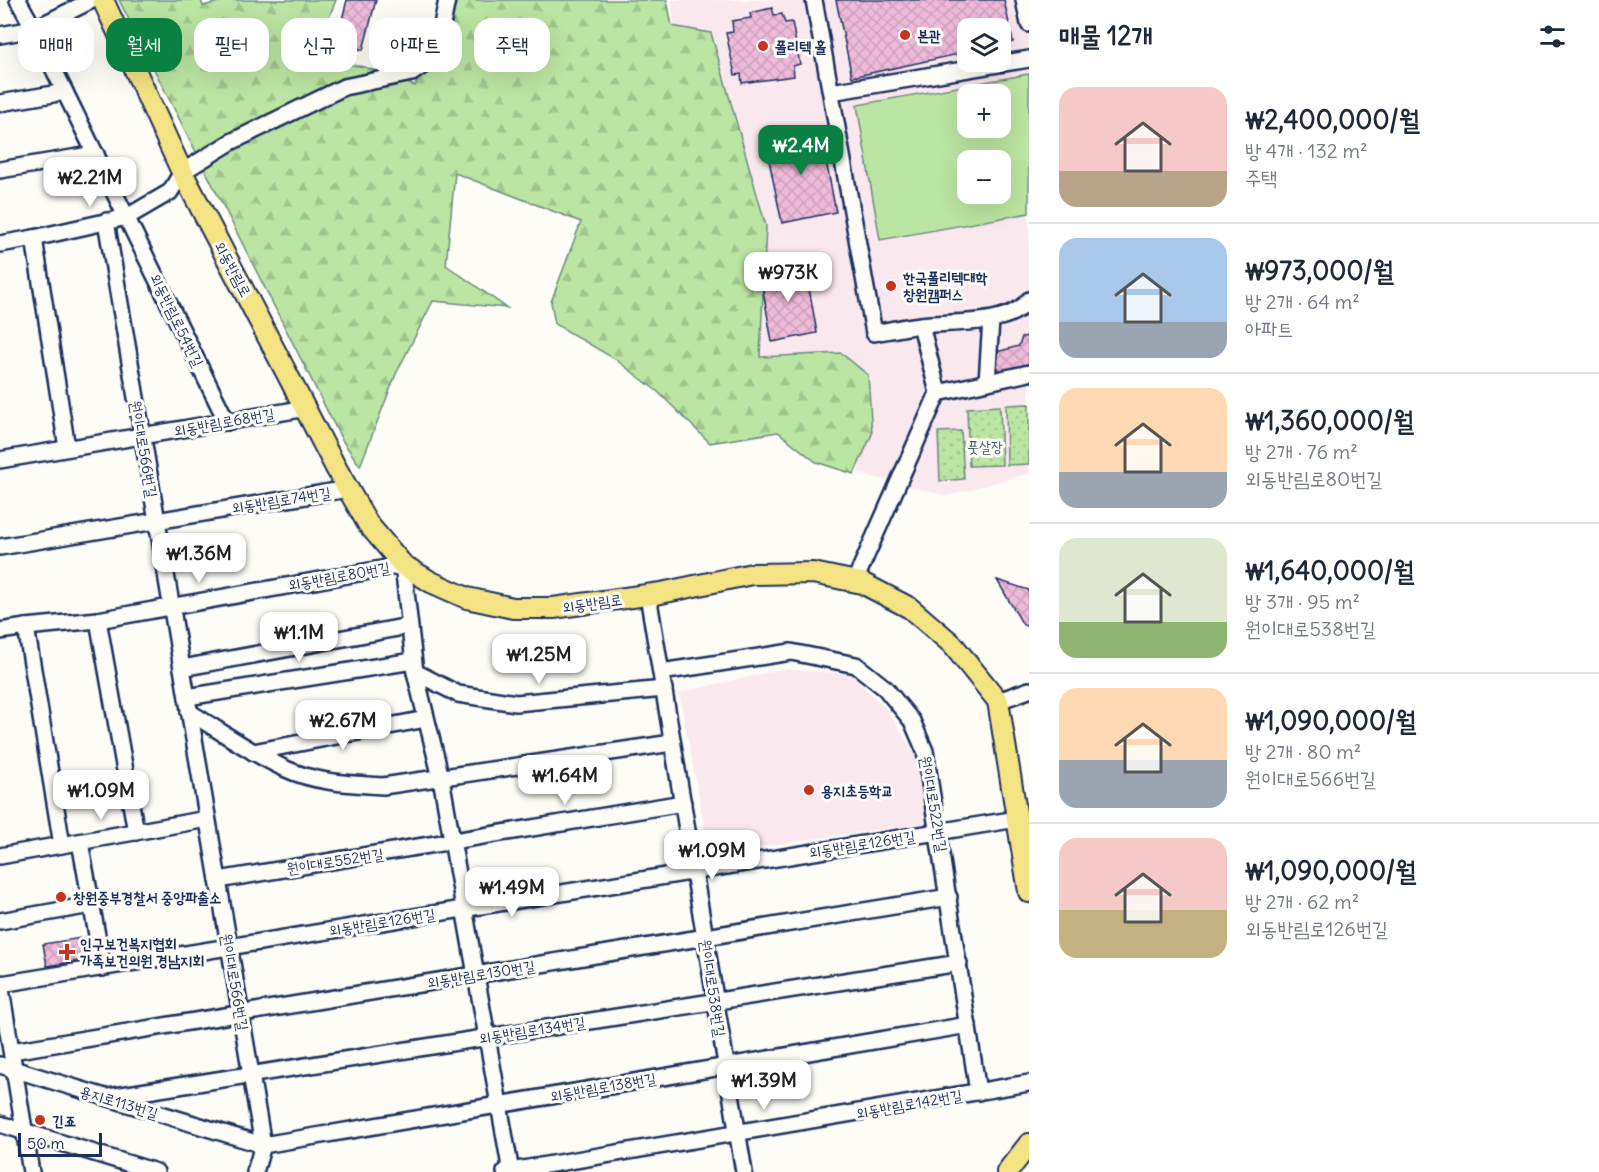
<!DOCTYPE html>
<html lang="ko">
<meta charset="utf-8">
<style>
:root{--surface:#fff;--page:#f6f6f7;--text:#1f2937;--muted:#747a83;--line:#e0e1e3;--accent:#0b8043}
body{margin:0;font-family:Delius,"Poor Story",sans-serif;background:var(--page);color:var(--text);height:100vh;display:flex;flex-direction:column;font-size:22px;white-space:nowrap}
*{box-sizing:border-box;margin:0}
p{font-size:20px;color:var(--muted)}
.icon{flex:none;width:33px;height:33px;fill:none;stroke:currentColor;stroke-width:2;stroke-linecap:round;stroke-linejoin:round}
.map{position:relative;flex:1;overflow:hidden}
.details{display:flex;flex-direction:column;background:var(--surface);width:570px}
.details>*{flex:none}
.guide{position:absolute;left:18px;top:18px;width:570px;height:54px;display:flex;gap:12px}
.tools{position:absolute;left:957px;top:18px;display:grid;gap:12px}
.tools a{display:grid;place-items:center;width:54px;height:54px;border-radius:12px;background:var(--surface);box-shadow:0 6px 24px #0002;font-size:30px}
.scale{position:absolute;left:18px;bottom:15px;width:84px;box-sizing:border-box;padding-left:6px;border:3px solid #1b2f5e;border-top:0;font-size:16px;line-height:21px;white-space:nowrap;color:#1b2f5e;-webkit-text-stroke:4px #fdfcf7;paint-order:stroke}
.price{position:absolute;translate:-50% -51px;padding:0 14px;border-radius:12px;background:#fff;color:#222;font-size:20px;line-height:39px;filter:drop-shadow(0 2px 3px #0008)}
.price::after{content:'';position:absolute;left:50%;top:36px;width:18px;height:14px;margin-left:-9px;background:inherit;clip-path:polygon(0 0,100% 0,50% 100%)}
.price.active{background:var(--accent);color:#fff}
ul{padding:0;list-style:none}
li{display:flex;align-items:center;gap:18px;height:150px;padding:0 30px}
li+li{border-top:2px solid var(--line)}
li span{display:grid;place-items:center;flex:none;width:168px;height:120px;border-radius:18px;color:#555}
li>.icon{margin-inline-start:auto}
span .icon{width:72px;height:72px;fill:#fffc;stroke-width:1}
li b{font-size:26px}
h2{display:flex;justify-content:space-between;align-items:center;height:72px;padding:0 30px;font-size:26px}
.pill{padding:0 21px;border-radius:18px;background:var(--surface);box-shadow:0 6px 24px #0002;font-size:21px;line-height:54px}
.pill.active{background:var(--accent);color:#fff}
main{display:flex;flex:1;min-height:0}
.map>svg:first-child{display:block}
.built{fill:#f9e8ee;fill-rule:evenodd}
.grass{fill:url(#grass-dots);stroke:#6b8a80;stroke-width:1.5}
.forest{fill:url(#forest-firs);stroke:#6b8a80;stroke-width:1.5}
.garden{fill:#bbe5a2;stroke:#6b8a80;stroke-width:1.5;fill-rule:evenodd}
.building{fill:url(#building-cross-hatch);stroke:#1b2f5e;stroke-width:1.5}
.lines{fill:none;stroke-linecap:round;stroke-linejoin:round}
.minor-casing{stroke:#1b2f5e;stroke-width:20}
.major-casing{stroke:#1b2f5e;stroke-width:24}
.minor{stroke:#fdfcf7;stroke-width:15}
.major{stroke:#f4e382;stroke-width:20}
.poi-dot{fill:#c8321e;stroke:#fdfcf7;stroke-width:2}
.labels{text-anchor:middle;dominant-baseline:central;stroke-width:6;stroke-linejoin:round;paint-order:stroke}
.poi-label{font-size:15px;font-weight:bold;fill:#1b2f5e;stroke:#fdfcf7;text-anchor:start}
.street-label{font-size:15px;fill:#1b2f5e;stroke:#fdfcf7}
.park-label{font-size:15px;fill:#435c6f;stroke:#fdfcf7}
</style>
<main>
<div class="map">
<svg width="1029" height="1172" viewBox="0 0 1029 1172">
<defs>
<pattern id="grass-dots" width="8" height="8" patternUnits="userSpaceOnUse" patternTransform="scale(1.5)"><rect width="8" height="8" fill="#bbe5a2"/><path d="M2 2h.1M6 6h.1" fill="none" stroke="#a0c58e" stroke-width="1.8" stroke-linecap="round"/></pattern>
<pattern id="forest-firs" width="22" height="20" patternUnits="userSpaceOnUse" patternTransform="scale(1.5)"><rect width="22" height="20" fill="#bbe5a2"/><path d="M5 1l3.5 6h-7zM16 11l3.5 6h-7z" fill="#a0c58e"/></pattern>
<pattern id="building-cross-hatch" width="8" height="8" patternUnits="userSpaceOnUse" patternTransform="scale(1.5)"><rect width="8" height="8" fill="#efbbd9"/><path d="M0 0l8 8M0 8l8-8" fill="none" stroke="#cca1bd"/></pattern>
</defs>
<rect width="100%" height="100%" fill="#fdfcf7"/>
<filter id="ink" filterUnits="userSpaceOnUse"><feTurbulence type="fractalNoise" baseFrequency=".0167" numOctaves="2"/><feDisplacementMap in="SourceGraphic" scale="12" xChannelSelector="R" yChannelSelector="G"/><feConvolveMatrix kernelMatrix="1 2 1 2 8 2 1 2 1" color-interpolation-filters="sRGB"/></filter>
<g filter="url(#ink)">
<!-- built -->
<g class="built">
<path d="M671 0H1029V473L947 496 858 473 873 414 852 367 748 364 675 31ZM968 28H1000V62H968ZM968 94H1000V128H968ZM968 160H1000V194H968Z"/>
<polygon points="782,669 851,674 887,710 917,757 925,823 710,854 679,693"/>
</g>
<!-- grass -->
<g class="grass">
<polygon points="1029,404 1029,464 1007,465 1006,405"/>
<polygon points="1000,406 1002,465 969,466 967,408"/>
<polygon points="961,431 964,479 940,481 938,432"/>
</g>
<!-- forest -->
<polygon class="forest" points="119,0 201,0 203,6 226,0 336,0 312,59 365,67 415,86 449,0 667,0 672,26 711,33 766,226 760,357 841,353 868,375 872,434 854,474 816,462 778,432 710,443 657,391 615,359 555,324 551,302 581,222 455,173 446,265 507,308 433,301 396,374 360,466 342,440"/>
<!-- garden -->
<path class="garden" d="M1029 74V213L880 240 857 105ZM968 94H1000V128H968ZM968 160H1000V194H968Z"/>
<!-- building -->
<g class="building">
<polygon points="347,0 376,0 363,50 336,43"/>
<polygon points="836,0 1004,0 1013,42 1000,45 1000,28 968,28 968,52 852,77"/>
<polygon points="772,8 774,15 782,14 785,23 792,22 800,64 793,66 794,76 742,83 741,74 735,75 726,33 733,32 732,21 751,18 750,13"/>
<polygon points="820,130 836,212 782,223 765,141"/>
<polygon points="805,265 817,333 772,342 760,273"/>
<polygon points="1029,336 1029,365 993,373 989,354 1019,346 1022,337"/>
<polygon points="997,580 1029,590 1029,627 1023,625"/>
<polygon points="87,937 91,959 47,966 43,944"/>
</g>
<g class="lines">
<!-- minor casing -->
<g class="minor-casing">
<g id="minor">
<polyline points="18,0 34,29 227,422"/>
<path d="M814 0 874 333C890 330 905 327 921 325 953 321 1008 327 1029 300"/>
<polyline points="1024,0 1029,24"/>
<polyline points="0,35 34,29 92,0"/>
<polyline points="831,92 1029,59"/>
<polyline points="0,103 65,92"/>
<polyline points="0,170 96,154"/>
<polyline points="106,221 263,1145 255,1172"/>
<polyline points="34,238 67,448"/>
<polyline points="0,244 34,238 127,217 170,192 182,172 231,142 344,87 412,73 425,64 440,35 447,0"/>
<polyline points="987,382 991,320"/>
<polyline points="938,393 1029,373"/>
<polyline points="0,460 307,408"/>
<polyline points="0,547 348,489"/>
<polyline points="858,574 938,393 921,325"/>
<polyline points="648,595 744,1172"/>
<polyline points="98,620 136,832"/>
<polyline points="26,627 62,845"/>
<polyline points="0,631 26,627 98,620 403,565 415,672 441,778 511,1172"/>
<polyline points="182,668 409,626"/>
<polyline points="415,672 458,694 516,703 664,689"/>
<polyline points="661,672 791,652 856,665 885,688 912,721 925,751 978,1092"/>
<polyline points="187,697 413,661"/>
<polyline points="998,701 1029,690"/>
<path d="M189 712C221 731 252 754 286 769 316 783 351 784 383 786L672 743"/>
<polyline points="253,752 426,719"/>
<polyline points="80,842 103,968"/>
<polyline points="0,856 207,819"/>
<polyline points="218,880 683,803"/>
<polyline points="0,921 91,905"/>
<polyline points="0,983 31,1172"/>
<polyline points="1,984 1017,819"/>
<polyline points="12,1051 949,897"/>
<polyline points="0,1065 263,1145 968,1025"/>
<polyline points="109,1097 959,963"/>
<polyline points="0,1124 156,1172"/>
<polyline points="505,1172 1029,1083"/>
</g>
</g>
<!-- major casing -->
<g class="major-casing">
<g id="major">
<polyline points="103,0 182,172 336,468 368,524 403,565 431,582 467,598 513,608 553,608 661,593 752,574 813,573 862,583 910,608 952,644 998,701 1029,892"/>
<polyline points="1007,1172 1029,1144"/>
</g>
</g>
<!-- minor -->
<use href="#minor" class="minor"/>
<!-- major -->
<use href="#major" class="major"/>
</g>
</g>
<!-- markers -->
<g class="poi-dot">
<circle cx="905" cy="35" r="6"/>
<circle cx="763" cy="46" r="6"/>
<circle cx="891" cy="286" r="6"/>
<circle cx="809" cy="790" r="6"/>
<circle cx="61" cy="897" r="6"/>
<path d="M64 943h6v6h6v6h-6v6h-6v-6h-6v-6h6z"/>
<circle cx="40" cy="1120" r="6"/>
</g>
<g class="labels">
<!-- poi labels -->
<g class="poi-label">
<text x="917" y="35">본관</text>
<text x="775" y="46">폴리텍 홀</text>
<text x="903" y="277">한국폴리텍대학<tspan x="903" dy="17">창원캠퍼스</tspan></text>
<text x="821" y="790">용지초등학교</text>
<text x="73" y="897">창원중부경찰서 중앙파출소</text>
<text x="80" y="943">인구보건복지협회<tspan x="80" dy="17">가족보건의원 경남지회</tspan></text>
<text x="52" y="1120">긴죠</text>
</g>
<!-- street labels -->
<g class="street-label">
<text transform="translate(233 269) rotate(62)">외동반림로</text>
<text transform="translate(177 320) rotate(64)">외동반림로54번길</text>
<text transform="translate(224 422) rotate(-10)">외동반림로68번길</text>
<text transform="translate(144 449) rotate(80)">원이대로566번길</text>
<text transform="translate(281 500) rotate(-9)">외동반림로74번길</text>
<text transform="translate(339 576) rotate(-10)">외동반림로80번길</text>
<text transform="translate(592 603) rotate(-8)">외동반림로</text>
<text transform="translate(934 804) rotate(80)">원이대로522번길</text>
<text transform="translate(862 844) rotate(-9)">외동반림로126번길</text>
<text transform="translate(335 861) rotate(-9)">원이대로552번길</text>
<text transform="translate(382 922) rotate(-9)">외동반림로126번길</text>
<text transform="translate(481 974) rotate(-9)">외동반림로130번길</text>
<text transform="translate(235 982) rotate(80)">원이대로566번길</text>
<text transform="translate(713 988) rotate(81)">원이대로538번길</text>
<text transform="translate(532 1030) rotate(-9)">외동반림로134번길</text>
<text transform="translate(603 1087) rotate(-10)">외동반림로138번길</text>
<text transform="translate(119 1102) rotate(17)">용지로113번길</text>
<text transform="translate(909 1104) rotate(-10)">외동반림로142번길</text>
</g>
<!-- park labels -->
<g class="park-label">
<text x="985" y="446">풋살장</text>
</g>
</g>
</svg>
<div class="tools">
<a><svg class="icon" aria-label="layers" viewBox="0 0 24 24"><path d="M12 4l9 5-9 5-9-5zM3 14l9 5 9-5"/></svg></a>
<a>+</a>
<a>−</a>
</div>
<div class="scale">50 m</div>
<b class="price active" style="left:801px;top:176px">₩2.4M</b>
<b class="price" style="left:90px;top:208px">₩2.21M</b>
<b class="price" style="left:788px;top:303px">₩973K</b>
<b class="price" style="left:199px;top:584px">₩1.36M</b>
<b class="price" style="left:299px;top:663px">₩1.1M</b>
<b class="price" style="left:539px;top:685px">₩1.25M</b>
<b class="price" style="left:343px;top:751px">₩2.67M</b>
<b class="price" style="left:565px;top:806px">₩1.64M</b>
<b class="price" style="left:101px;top:821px">₩1.09M</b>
<b class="price" style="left:712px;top:881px">₩1.09M</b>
<b class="price" style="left:512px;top:918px">₩1.49M</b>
<b class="price" style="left:764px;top:1111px">₩1.39M</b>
<div class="guide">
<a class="pill">매매</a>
<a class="pill active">월세</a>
<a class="pill">필터</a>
<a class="pill">신규</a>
<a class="pill">아파트</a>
<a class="pill">주택</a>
</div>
</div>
<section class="details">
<h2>매물 12개<svg class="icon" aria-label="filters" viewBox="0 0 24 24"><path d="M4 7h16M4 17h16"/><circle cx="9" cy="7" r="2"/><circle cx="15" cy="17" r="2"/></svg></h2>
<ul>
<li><span style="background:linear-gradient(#f6c9c9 70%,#b9a48a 0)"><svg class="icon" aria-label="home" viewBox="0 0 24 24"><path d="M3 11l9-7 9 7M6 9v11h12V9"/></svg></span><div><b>₩2,400,000/월</b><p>방 4개 · 132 m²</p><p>주택</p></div></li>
<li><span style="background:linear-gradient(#a9c7e8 70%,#9aa5b1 0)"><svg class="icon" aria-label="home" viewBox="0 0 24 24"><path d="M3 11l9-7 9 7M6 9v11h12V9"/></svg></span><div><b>₩973,000/월</b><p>방 2개 · 64 m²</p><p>아파트</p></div></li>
<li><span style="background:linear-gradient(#ffd9b3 70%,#9aa5b1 0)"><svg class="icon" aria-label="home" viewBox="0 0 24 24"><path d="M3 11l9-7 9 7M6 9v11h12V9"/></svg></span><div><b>₩1,360,000/월</b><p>방 2개 · 76 m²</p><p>외동반림로80번길</p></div></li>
<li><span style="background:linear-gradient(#dfe7d0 70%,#8fb573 0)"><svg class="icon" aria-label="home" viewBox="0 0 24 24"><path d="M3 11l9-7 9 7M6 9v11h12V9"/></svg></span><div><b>₩1,640,000/월</b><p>방 3개 · 95 m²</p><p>원이대로538번길</p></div></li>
<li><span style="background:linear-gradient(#ffd9b3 60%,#9aa5b1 0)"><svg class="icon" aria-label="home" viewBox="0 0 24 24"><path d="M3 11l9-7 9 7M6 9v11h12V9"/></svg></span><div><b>₩1,090,000/월</b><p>방 2개 · 80 m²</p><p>원이대로566번길</p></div></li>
<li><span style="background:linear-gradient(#f6c9c9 60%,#c2b280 0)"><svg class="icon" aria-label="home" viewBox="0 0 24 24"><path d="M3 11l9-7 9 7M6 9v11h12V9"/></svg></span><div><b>₩1,090,000/월</b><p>방 2개 · 62 m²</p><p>외동반림로126번길</p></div></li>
</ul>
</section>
</main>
